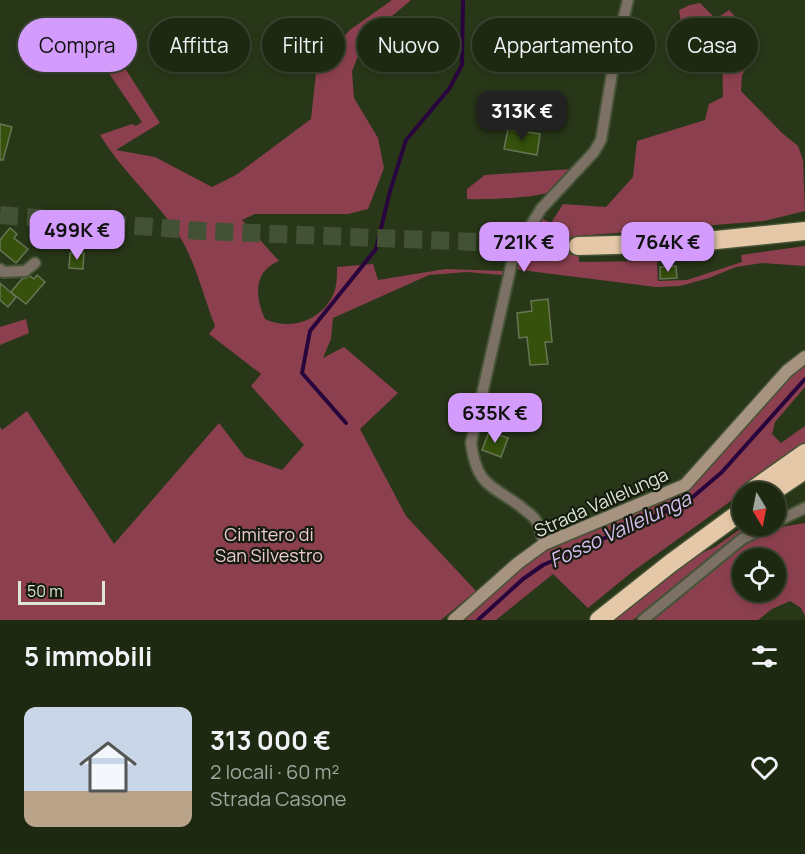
<!DOCTYPE html>
<html lang="it">
<meta charset="utf-8">
<style>
:root{--surface:#1e2912;--page:#2b3520;--text:#f1f3f6;--muted:#a1a69f;--line:#3c4532;--accent:#d39cfc}
body{margin:0;font-family:Manrope,sans-serif;background:var(--page);color:var(--text);height:100vh;display:flex;flex-direction:column;font-size:22px;white-space:nowrap}
*{box-sizing:border-box;margin:0}
p{font-size:20px;color:var(--muted)}
.icon{flex:none;width:33px;height:33px;fill:none;stroke:currentColor;stroke-width:2;stroke-linecap:round;stroke-linejoin:round}
.map{position:relative;height:620px;overflow:hidden}
.side{display:flex;flex-direction:column;background:var(--surface);flex:1}
.side>*{flex:none}
.top-card{position:absolute;left:18px;top:18px;width:770px;height:54px;display:flex;gap:12px}
.needle{width:39px;rotate:170deg}
.buttons{position:absolute;left:732px;top:482px;display:grid;gap:12px}
.buttons a{display:grid;place-items:center;width:54px;height:54px;border-radius:50%;background:var(--surface);box-shadow:0 3px 9px #0003,0 0 0 2px var(--line);font-size:30px}
.scale{position:absolute;left:18px;bottom:15px;width:87px;box-sizing:border-box;padding-left:6px;border:3px solid #dde7d5;border-top:0;font-size:16px;line-height:21px;white-space:nowrap;color:#dde7d5;-webkit-text-stroke:4px #151c0f;paint-order:stroke}
.price{position:absolute;translate:-50% -51px;padding:0 14px;border-radius:12px;background:var(--accent);color:#111;font-size:20px;line-height:39px;filter:drop-shadow(0 2px 3px #0008)}
.price::after{content:'';position:absolute;left:50%;top:36px;width:18px;height:14px;margin-left:-9px;background:inherit;clip-path:polygon(0 0,100% 0,50% 100%)}
.price.on{background:#222;color:#fff}
ul{padding:0;list-style:none}
li{display:flex;align-items:center;gap:18px;height:150px;padding:0 24px}
li span{display:grid;place-items:center;flex:none;width:168px;height:120px;border-radius:12px;color:#555}
li>.icon{margin-inline-start:auto}
span .icon{width:72px;height:72px;fill:#fffc;stroke-width:1}
li b{font-size:26px}
h2{display:flex;justify-content:space-between;align-items:center;height:72px;padding:0 24px;font-size:26px}
.chip{padding:0 21px;border-radius:27px;background:var(--surface);box-shadow:0 3px 9px #0003,0 0 0 2px var(--line);font-size:21px;line-height:54px}
.chip.on{background:var(--accent);color:#111}
.map>svg:first-child{display:block}
.green{fill:#8c404f;fill-rule:evenodd}
.lines{fill:none;stroke-linecap:round;stroke-linejoin:round}
.stream{stroke:#28053c;stroke-width:4}
.building{fill:#35510c;stroke:#667655;stroke-width:1.5}
.highway-tunnel{stroke:#435134;stroke-width:18;stroke-dasharray:18 9;stroke-linecap:butt}
.street-casing{stroke:#455336;stroke-width:14}
.secondary-casing{stroke:#455336;stroke-width:15}
.highway-casing{stroke:#455336;stroke-width:21}
.street{stroke:#7c7164;stroke-width:10}
.secondary{stroke:#a79480;stroke-width:12}
.highway{stroke:#e5c8a8;stroke-width:18}
.labels{text-anchor:middle;dominant-baseline:central;stroke-width:4.5;stroke-linejoin:round;paint-order:stroke}
.street-label{font-size:18px;fill:#dde7d5;stroke:#151c0f}
.park-label{font-size:18px;fill:#edcbcf;stroke:#151c0f}
.water-label{font-size:20px;font-style:italic;fill:#d9bdf1;stroke:#151c0f}
</style>
<div class="map">
<svg width="805" height="620" viewBox="0 0 805 620">
<rect width="100%" height="100%" fill="#283718"/>
<!-- green -->
<g class="green">
<path d="M392 0H411L365 39 352 71 354 98 378 138 384 168 368 209 348 214H255L242 220 279 261C253 271 255 297 265 319 290 331 321 321 333 295 337 287 337 276 337 267L373 264 378 280 446 269 503 271 502 275 467 272 429 275 333 318 331 339 323 358 344 347 398 393 360 429 406 516 476 591 441 620H0V427L2 430 27 411 114 544 219 423 245 457 282 470 304 445 251 386 261 374 209 334 215 326C202 293 194 254 172 225 149 194 120 168 100 135L132 124 136 126 142 122 106 69 123 65 160 123 116 150 155 157 212 187 236 175 311 119 317 64 350 30Z"/>
<polygon points="700,3 716,19 729,10 750,33 753,58 742,75 741,91 782,133 798,146 803,160 805,211 764,221 578,236 579,262 657,261 658,281 687,280 742,262 741,255 805,246 805,266 762,263 736,267 709,278 680,286 656,287 513,269 518,250 539,217 551,223 563,204 606,207 633,177 637,141 705,120 709,104 723,97 722,44 692,50 682,29 679,10 690,5"/>
<path d="M572 169C567 175 560 187 553 191 539 198 484 200 467 199V189L485 175Z"/>
<polygon points="26,319 29,333 0,345 0,327"/>
<polygon points="805,362 805,387 775,422 772,434 781,443 805,426 805,447 795,455 632,572 588,608 553,574 496,620 462,620 521,565 543,550 688,487 783,381"/>
<path d="M805 523V616L801 608 790 601 772 609 758 620H649L748 541 775 528ZM742 558H776V591H742Z"/>
<polygon points="746,525 758,525 695,569 633,620 610,620 687,560 715,547"/>
</g>
<g class="lines">
<!-- stream -->
<g class="stream">
<polyline points="346,423 302,373 310,331 376,249 390,191 406,140 449,89 462,65 463,0"/>
<polyline points="478,620 523,579 543,565 687,502 722,472 805,379"/>
</g>
</g>
<!-- building -->
<g class="building">
<polygon points="0,124 12,127 3,160 0,160"/>
<polygon points="508,129 540,134 537,155 504,149"/>
<polygon points="10,228 17,234 14,238 28,249 16,263 0,250 0,240"/>
<polygon points="70,253 84,253 83,269 69,268"/>
<polygon points="676,266 677,278 660,279 660,267"/>
<polygon points="37,275 45,282 26,304 11,292 22,279 30,276 34,279"/>
<polygon points="0,283 16,297 8,307 0,300"/>
<polygon points="548,299 552,342 545,342 548,364 530,365 527,337 519,338 517,313 532,311 531,301"/>
<polygon points="489,432 508,438 501,457 482,450"/>
</g>
<g class="lines">
<!-- highway-tunnel -->
<polyline class="highway-tunnel" points="0,215 202,231 578,246"/>
<!-- street casing -->
<g class="street-casing">
<g id="street">
<polyline points="0,269 3,272 25,271 35,263"/>
<polyline points="776,522 805,508"/>
<path d="M544 544C542 536 540 524 534 518 531 514 524 510 520 506 490 484 477 486 471 443L514 253 541 209 594 152 601 140 616 49 628 0"/>
<polyline points="643,620 742,539 770,525"/>
</g>
</g>
<!-- secondary casing -->
<g class="secondary-casing">
<polyline id="secondary" points="454,620 518,563 544,544 685,485 787,371 805,357"/>
</g>
<!-- highway casing -->
<g class="highway-casing">
<g id="highway">
<polyline points="578,246 687,243 805,231"/>
<polyline points="750,492 805,453"/>
<polyline points="772,492 805,470"/>
<polyline points="599,620 671,563 742,511"/>
</g>
</g>
<!-- street -->
<use href="#street" class="street"/>
<!-- secondary -->
<use href="#secondary" class="secondary"/>
<!-- highway -->
<use href="#highway" class="highway"/>
</g>
<g class="labels">
<!-- street labels -->
<g class="street-label">
<text transform="translate(601 502) rotate(-24)">Strada Vallelunga</text>
</g>
<!-- park labels -->
<g class="park-label">
<text x="269" y="534">Cimitero di<tspan x="269" dy="21">San Silvestro</tspan></text>
</g>
<!-- water labels -->
<g class="water-label">
<text transform="translate(620 529) rotate(-25)">Fosso Vallelunga</text>
</g>
</g>
</svg>
<div class="buttons">
<a><svg class="needle" viewBox="-14 -14 28 28"><path d="M0-13l5 13h-10z" fill="#e53935"/><path d="M0 13l5-13h-10z" fill="#a1a69f"/></svg></a>
<a><svg class="icon" aria-label="locate" viewBox="0 0 24 24"><circle cx="12" cy="12" r="6"/><path d="M12 2v4M12 18v4M2 12h4M18 12h4"/></svg></a>
</div>
<div class="scale">50 m</div>
<b class="price on" style="left:522px;top:142px">313K €</b>
<b class="price" style="left:77px;top:261px">499K €</b>
<b class="price" style="left:524px;top:273px">721K €</b>
<b class="price" style="left:668px;top:273px">764K €</b>
<b class="price" style="left:495px;top:444px">635K €</b>
<div class="top-card">
<a class="chip on">Compra</a>
<a class="chip">Affitta</a>
<a class="chip">Filtri</a>
<a class="chip">Nuovo</a>
<a class="chip">Appartamento</a>
<a class="chip">Casa</a>
</div>
</div>
<section class="side">
<h2>5 immobili<svg class="icon" aria-label="filters" viewBox="0 0 24 24"><path d="M4 7h16M4 17h16"/><circle cx="9" cy="7" r="2"/><circle cx="15" cy="17" r="2"/></svg></h2>
<ul>
<li><span style="background:linear-gradient(#c9d6e8 70%,#b9a48a 0)"><svg class="icon" aria-label="home" viewBox="0 0 24 24"><path d="M3 11l9-7 9 7M6 9v11h12V9"/></svg></span><div><b>313 000 €</b><p>2 locali · 60 m²</p><p>Strada Casone</p></div><svg class="icon" aria-label="heart" viewBox="0 0 24 24"><path d="M12 20l-8-8c-3-5 5-10 8-4 3-6 11-1 8 4z"/></svg></li>
</ul>
</section>
